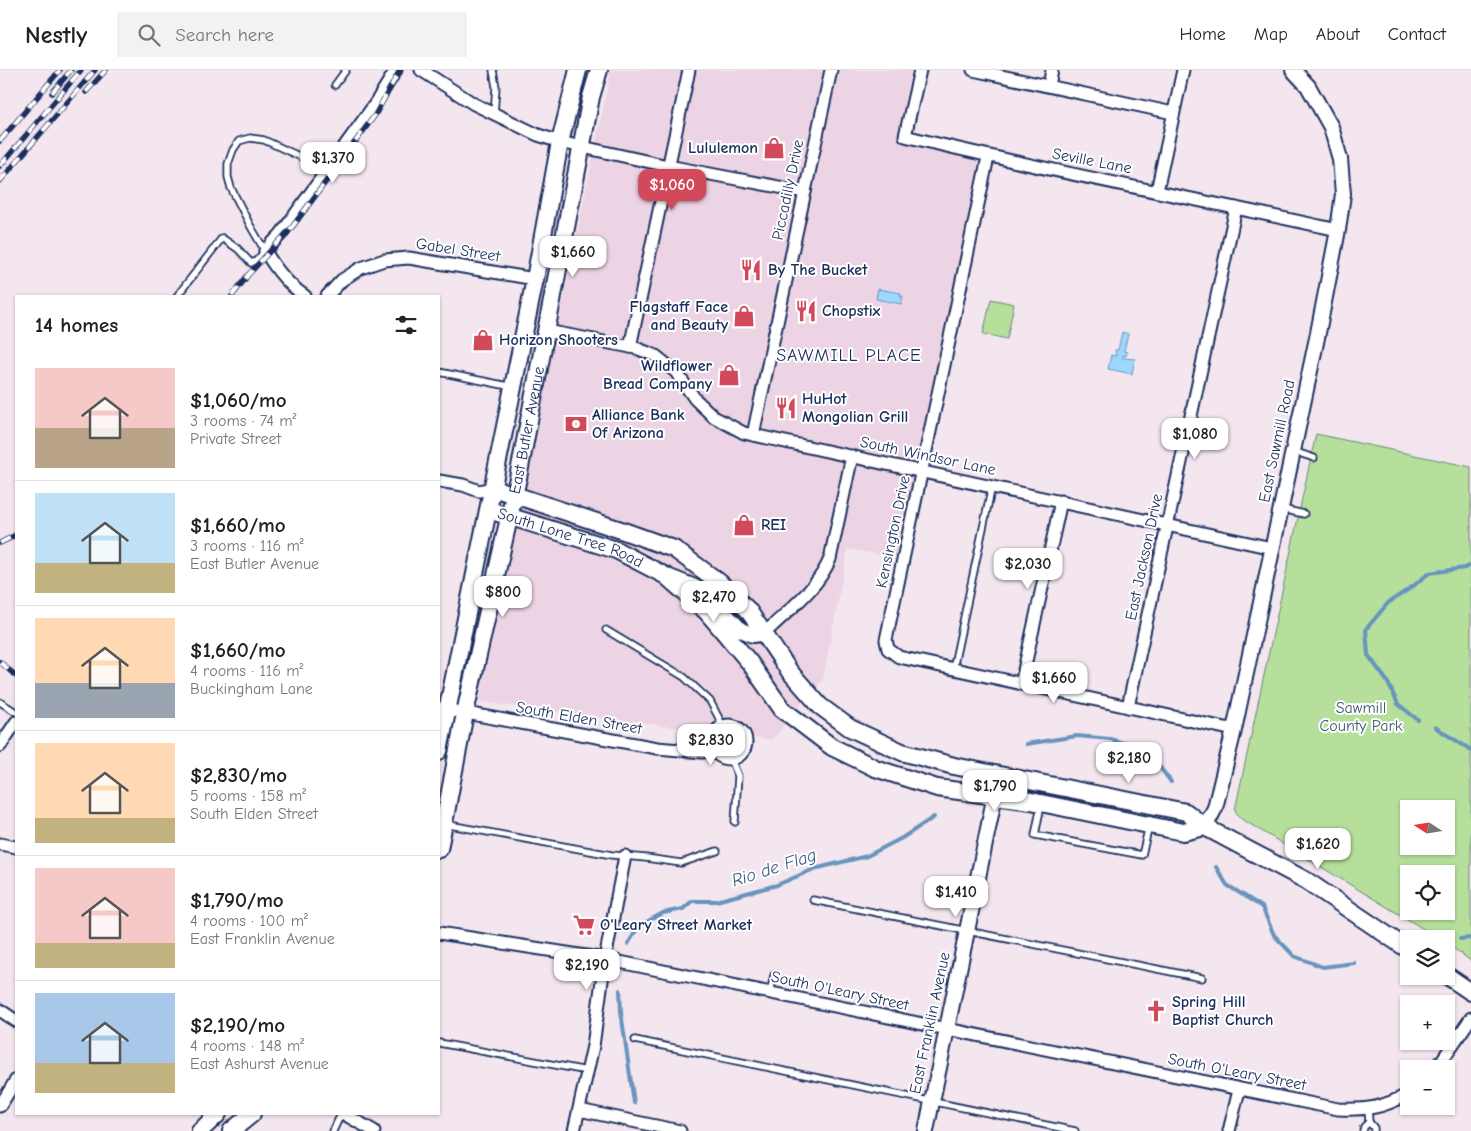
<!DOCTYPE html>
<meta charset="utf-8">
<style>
:root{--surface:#fff;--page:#f2f2f2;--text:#222;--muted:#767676;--line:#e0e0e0;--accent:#d1495b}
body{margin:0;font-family:"Comic Neue",sans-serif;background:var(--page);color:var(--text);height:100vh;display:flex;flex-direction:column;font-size:19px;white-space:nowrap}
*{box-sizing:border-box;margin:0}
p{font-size:16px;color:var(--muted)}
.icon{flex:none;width:28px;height:28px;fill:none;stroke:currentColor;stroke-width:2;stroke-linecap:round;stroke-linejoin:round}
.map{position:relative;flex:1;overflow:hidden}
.drawer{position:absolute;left:15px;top:225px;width:425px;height:820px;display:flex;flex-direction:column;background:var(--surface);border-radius:0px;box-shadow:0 1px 4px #0004}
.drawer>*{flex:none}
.needle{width:32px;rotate:282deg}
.controls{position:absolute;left:1400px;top:730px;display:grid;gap:10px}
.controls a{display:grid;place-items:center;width:55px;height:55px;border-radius:0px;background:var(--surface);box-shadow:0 1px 4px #0004;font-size:25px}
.price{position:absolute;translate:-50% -42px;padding:0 11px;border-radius:10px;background:#fff;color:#222;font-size:16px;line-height:32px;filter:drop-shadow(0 1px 2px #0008)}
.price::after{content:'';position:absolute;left:50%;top:30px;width:15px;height:11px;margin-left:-8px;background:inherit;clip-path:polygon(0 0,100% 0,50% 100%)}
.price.active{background:var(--accent);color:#fff}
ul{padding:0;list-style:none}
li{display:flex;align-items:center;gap:15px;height:125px;padding:0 20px}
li+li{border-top:1px solid var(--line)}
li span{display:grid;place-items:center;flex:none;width:140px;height:100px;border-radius:0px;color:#555}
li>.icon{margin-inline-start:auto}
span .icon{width:60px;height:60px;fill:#fffc;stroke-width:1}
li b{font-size:21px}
h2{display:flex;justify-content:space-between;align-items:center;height:60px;padding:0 20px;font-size:21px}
header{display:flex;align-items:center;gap:30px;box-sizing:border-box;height:70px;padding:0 25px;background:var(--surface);border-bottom:1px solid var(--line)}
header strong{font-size:24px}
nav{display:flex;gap:28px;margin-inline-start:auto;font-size:18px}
.search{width:350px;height:45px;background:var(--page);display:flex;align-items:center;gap:12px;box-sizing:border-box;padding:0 18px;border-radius:0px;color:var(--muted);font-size:19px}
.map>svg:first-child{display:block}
.built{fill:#edd4e4}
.green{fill:#b5df9b;stroke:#68877c;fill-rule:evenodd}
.water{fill:#9cd8fd;stroke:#6894bd}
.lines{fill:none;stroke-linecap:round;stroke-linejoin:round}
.stream{stroke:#6894bd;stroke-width:4}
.service-casing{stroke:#1b2f5e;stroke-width:9}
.minor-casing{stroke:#1b2f5e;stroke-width:15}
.tertiary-casing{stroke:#1b2f5e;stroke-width:18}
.secondary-casing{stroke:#1b2f5e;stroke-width:20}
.service{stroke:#fff;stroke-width:5.5}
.minor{stroke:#fff;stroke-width:11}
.tertiary{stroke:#fff;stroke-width:14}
.secondary{stroke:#fff;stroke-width:16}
.rail-casing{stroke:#1b2f5e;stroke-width:5.5}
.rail{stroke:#fff;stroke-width:4;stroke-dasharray:11;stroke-linecap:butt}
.labels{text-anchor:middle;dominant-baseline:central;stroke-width:4;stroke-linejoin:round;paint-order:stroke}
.poi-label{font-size:16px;font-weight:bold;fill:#1b2f5e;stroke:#fff;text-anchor:start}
.street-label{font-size:16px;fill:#1b2f5e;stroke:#fff}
.park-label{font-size:16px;fill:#425b6d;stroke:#fff}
.neighbourhood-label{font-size:18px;letter-spacing:1px;fill:#1b2f5e;stroke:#fff}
.water-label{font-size:18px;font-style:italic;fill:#3b5986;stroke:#fff}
</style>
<header>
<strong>Nestly</strong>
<div class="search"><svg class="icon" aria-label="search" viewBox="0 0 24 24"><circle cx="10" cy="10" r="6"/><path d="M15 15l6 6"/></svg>Search here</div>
<nav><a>Home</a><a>Map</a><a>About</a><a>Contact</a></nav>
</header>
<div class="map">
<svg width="1471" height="1061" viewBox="0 0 1471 1061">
<rect width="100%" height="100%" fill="#f4e6ef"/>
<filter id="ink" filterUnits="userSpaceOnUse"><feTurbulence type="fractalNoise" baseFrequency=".02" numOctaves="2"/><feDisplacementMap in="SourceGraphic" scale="10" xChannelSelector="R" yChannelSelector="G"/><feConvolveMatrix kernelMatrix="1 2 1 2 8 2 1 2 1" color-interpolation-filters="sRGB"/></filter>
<g filter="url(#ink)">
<!-- built -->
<polygon class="built" points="611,0 911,0 898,70 981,92 900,488 848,479 823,609 772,670 479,632"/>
<!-- green -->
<g class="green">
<polygon points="991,229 1014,234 1007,269 983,264"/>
<path d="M1316 364 1471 397V891L1446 873V869H1440L1240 748 1235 740ZM1409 739H1446V776H1409ZM1409 804H1446V841H1409Z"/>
</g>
<!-- water -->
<g class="water">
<polygon points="878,219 901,223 900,226 903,226 901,234 876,229"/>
<polygon points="1122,262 1128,264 1124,281 1127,282 1126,286 1123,285 1123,288 1135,289 1132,304 1108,299 1111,285 1116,286 1115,280 1118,280"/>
</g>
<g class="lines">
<!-- stream -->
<g class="stream">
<polyline points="1418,650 1398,634 1387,611 1368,585 1366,559 1388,533 1412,517 1429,503 1465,498 1471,495"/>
<polyline points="1435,657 1471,680"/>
<polyline points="1026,674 1077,666 1110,669 1147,680 1171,712"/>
<polyline points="1216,797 1227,815 1262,837 1274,865 1294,886 1323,897 1354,893"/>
<polyline points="1460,869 1471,868"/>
<polyline points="628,874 639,856 663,843 683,839 692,831 716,831 777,815 814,799 867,786 902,768 934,747"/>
<polyline points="620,920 621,942 634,1033"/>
</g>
<!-- service casing -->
<g class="service-casing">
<g id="service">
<polyline points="493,0 496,17 494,44"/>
<polyline points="335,15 346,0"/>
<polyline points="177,226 222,168 238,179 251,193 256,191 265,181 251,157 231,118 228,107 228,94 233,80 239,71 250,68 264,70 301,87"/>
<polyline points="439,302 513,317"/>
<polyline points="1293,381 1314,388"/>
<polyline points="1282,439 1304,444"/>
<polyline points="606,560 684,607 710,631 723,656"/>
<polyline points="953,599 992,416"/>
<polyline points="0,632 16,642"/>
<polyline points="731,689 738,706 735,752"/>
<polyline points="1041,735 1035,765 1142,785 1149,756"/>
<polyline points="444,754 612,785 646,788 681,793 717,781"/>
<polyline points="813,830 1202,908"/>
<polyline points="770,923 774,905"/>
<polyline points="635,970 1075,1061"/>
<polyline points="439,973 587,1001"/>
<polyline points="1368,1039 1369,1052 1374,1058 1374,1061"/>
<polyline points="333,1061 341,1044"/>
<polyline points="1363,1061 1364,1057 1369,1052"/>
</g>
</g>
<!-- minor casing -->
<g class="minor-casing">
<g id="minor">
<polyline points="421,0 474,34 538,65 560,72 668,96 805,122"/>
<path d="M920 0 905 66C1049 102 1194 128 1338 160"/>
<polyline points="973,0 1173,43"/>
<polyline points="1049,16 1052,0"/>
<polyline points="988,87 886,570 888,579 899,587 1234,660"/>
<polyline points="1157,121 1183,0"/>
<path d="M305 226C288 215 275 198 265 181L281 164 375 34 396 0"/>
<polyline points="327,226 342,210 361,198 384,190 409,188 535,209"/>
<polyline points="547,261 636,278 656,286 676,302 695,329 714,347 744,363 1272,478"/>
<polyline points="630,277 689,0"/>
<polyline points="753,365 831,0"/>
<polyline points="439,411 463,415 479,421 493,418"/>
<path d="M765 563C788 540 817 520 830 489L852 386"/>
<polyline points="1021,614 1061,431"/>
<polyline points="1128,637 1236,138"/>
<polyline points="439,638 657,678 703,682 714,679"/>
<circle cx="729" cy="672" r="17"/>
<polyline points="0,676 16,652"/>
<polyline points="0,774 16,777"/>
<path d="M439 863 605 889 1338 1039C1369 1040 1381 1038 1409 1024"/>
<polyline points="0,940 16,951"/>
<polyline points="1436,999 1471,948"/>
<polyline points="0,1036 16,1010"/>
<polyline points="579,1040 680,1061"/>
<polyline points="344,1044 374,1061"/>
<polyline points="574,1061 593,976 605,889 625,786"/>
<polyline points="1229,1061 1239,1020"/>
</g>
</g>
<!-- tertiary casing -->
<g class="tertiary-casing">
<g id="tertiary">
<polyline points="670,507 695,517 721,539 741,560 753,565 765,563"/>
<polyline points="1205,757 1215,738 1234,660 1318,263 1338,160 1343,124 1340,89 1331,57 1308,16 1293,0"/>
<polyline points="926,1061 999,705"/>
</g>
</g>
<!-- secondary casing -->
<g class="secondary-casing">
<g id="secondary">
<polyline points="493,418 618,459 674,479 719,512 748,540 790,602 820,636 850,658 902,682 954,696 1186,742 1205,757 1307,811 1409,880"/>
<path id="s1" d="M489 440 616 480 666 506 707 542 750 593 782 639 832 677 875 698 937 718 1031 731 1183 762 1205 757"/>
<polyline points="439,681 535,209 560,72 578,0"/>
<path id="s2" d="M439 779 465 643 518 408 591 27 599 0"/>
<polyline points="1446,905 1471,922"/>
<polyline points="200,1061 218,1044"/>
<polyline points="231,1061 252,1044"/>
</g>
</g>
<!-- service -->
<use href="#service" class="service"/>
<!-- minor -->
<use href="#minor" class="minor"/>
<!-- tertiary -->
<use href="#tertiary" class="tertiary"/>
<!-- secondary -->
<use href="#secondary" class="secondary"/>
<!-- rail casing -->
<g class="rail-casing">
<g id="rail">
<polyline points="86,22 106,0"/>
<polyline points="52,23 71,0"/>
<polyline points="0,71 60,0"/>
<polyline points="0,96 81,0"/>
<polyline points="0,111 95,0"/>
<polyline points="232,226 248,205 293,156 375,45 400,0"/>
<polyline points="0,473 16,465"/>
<polyline points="0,592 16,606"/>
</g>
</g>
<!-- rail -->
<use href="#rail" class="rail"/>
</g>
</g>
<!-- icons -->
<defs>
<g id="shop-bare" transform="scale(1.725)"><path d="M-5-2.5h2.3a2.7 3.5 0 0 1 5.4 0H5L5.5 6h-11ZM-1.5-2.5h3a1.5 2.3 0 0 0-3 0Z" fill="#d1495b" stroke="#fff" stroke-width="2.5" paint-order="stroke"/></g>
<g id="restaurant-bare" transform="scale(1.725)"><path d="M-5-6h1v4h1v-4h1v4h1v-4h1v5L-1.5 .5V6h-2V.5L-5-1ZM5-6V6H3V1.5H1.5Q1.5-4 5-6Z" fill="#d1495b" stroke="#fff" stroke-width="2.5" paint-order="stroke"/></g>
<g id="bank-bare" transform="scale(1.725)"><path d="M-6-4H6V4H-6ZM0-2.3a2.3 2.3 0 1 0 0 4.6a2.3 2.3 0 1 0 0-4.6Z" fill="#d1495b" stroke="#fff" stroke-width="2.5" paint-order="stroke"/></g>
<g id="supermarket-bare" transform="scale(1.725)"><path d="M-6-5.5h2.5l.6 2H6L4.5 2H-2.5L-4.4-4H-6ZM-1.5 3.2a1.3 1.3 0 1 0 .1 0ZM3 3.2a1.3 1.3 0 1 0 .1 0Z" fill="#d1495b" stroke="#fff" stroke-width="2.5" paint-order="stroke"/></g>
<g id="church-bare" transform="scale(1.725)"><path d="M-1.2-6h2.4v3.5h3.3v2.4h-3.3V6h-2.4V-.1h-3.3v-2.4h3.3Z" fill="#d1495b" stroke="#fff" stroke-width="2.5" paint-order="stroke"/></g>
</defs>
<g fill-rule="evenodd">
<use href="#shop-bare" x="774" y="78"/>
<use href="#restaurant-bare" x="751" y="200"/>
<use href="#restaurant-bare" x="806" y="241"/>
<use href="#shop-bare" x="744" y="246"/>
<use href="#shop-bare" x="483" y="270"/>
<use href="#shop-bare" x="729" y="305"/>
<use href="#restaurant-bare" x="786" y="338"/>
<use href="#bank-bare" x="576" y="354"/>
<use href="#shop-bare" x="744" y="455"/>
<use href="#supermarket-bare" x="584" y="855"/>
<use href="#church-bare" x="1156" y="941"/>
</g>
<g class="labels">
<!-- poi labels -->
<g class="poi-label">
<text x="758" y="78" text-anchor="end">Lululemon</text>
<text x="768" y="200">By The Bucket</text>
<text x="728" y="237" text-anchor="end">Flagstaff Face<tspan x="728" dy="18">and Beauty</tspan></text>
<text x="822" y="241">Chopstix</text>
<text x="499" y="270">Horizon Shooters</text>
<text x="712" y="296" text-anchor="end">Wildflower<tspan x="712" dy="18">Bread Company</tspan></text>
<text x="802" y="329">HuHot<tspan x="802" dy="18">Mongolian Grill</tspan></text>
<text x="592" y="345">Alliance Bank<tspan x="592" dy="18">Of Arizona</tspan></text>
<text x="761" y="455">REI</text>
<text x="600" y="855">O'Leary Street Market</text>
<text x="1172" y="932">Spring Hill<tspan x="1172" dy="18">Baptist Church</tspan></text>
</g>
<!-- street labels -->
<g class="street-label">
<text transform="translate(1092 91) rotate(11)">Seville Lane</text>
<text transform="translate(788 120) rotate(-78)">Piccadilly Drive</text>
<text transform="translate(458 180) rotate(9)">Gabel Street</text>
<text stroke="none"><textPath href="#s2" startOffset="428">East Butler Avenue</textPath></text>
<text transform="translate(1277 371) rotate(-78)">East Sawmill Road</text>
<text transform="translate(928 386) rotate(12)">South Windsor Lane</text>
<text transform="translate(893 462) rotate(-78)">Kensington Drive</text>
<text stroke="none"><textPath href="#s1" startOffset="86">South Lone Tree Road</textPath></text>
<text transform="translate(1144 487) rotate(-78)">East Jackson Drive</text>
<text transform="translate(579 648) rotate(10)">South Elden Street</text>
<text transform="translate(840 921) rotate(12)">South O'Leary Street</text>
<text transform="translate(930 953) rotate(-78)">East Franklin Avenue</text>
<text transform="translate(1237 1002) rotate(11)">South O'Leary Street</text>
</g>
<!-- park labels -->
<g class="park-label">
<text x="1361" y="638">Sawmill<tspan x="1361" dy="18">County Park</tspan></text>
</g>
<!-- neighbourhood labels -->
<g class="neighbourhood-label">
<text x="849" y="285">SAWMILL PLACE</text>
</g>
<!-- water labels -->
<g class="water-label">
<text transform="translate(774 798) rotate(-18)">Rio de Flag</text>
</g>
</g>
</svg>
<div class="controls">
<a><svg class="needle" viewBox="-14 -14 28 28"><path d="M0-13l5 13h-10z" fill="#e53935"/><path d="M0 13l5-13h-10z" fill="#767676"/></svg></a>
<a><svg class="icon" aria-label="locate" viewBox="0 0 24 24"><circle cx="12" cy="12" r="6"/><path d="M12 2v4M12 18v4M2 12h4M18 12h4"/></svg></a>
<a><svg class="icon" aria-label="layers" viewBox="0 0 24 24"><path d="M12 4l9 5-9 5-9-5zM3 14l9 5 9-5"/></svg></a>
<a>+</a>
<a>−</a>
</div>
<b class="price" style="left:333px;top:114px">$1,370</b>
<b class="price active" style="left:672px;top:141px">$1,060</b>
<b class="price" style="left:573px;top:208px">$1,660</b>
<b class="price" style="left:1195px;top:390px">$1,080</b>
<b class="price" style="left:1028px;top:520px">$2,030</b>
<b class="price" style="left:503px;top:548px">$800</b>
<b class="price" style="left:714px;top:553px">$2,470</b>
<b class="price" style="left:1054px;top:634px">$1,660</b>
<b class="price" style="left:711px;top:696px">$2,830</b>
<b class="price" style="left:1129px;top:714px">$2,180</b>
<b class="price" style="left:995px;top:742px">$1,790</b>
<b class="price" style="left:1318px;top:800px">$1,620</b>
<b class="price" style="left:956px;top:848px">$1,410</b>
<b class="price" style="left:587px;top:921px">$2,190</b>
<section class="drawer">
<h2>14 homes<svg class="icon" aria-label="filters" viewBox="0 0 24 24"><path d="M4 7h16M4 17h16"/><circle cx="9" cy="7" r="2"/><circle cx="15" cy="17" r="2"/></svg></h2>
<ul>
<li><span style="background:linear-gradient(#f6c9c9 60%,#b9a48a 0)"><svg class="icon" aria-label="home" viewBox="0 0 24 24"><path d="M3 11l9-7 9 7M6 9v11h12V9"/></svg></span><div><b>$1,060/mo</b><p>3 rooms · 74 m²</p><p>Private Street</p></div></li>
<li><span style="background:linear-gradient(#bfe0f5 70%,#c2b280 0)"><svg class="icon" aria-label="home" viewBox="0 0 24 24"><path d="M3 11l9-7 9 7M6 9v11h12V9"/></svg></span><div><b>$1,660/mo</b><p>3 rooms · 116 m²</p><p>East Butler Avenue</p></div></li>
<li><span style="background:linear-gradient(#ffd9b3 65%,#9aa5b1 0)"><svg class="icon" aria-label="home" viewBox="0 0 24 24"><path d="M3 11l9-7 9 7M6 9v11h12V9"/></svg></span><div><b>$1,660/mo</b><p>4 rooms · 116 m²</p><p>Buckingham Lane</p></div></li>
<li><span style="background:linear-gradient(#ffd9b3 75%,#c2b280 0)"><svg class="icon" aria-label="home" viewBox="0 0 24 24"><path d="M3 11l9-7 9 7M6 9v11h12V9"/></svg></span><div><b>$2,830/mo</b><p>5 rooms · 158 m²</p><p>South Elden Street</p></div></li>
<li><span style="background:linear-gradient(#f6c9c9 75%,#c2b280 0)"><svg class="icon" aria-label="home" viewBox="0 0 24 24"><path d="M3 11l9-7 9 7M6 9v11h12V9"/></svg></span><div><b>$1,790/mo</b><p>4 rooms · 100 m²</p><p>East Franklin Avenue</p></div></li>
<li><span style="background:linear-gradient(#a9c7e8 70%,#c2b280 0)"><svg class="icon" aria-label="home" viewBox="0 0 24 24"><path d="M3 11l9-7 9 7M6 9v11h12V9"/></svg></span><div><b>$2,190/mo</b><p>4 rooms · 148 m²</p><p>East Ashurst Avenue</p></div></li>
</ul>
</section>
</div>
